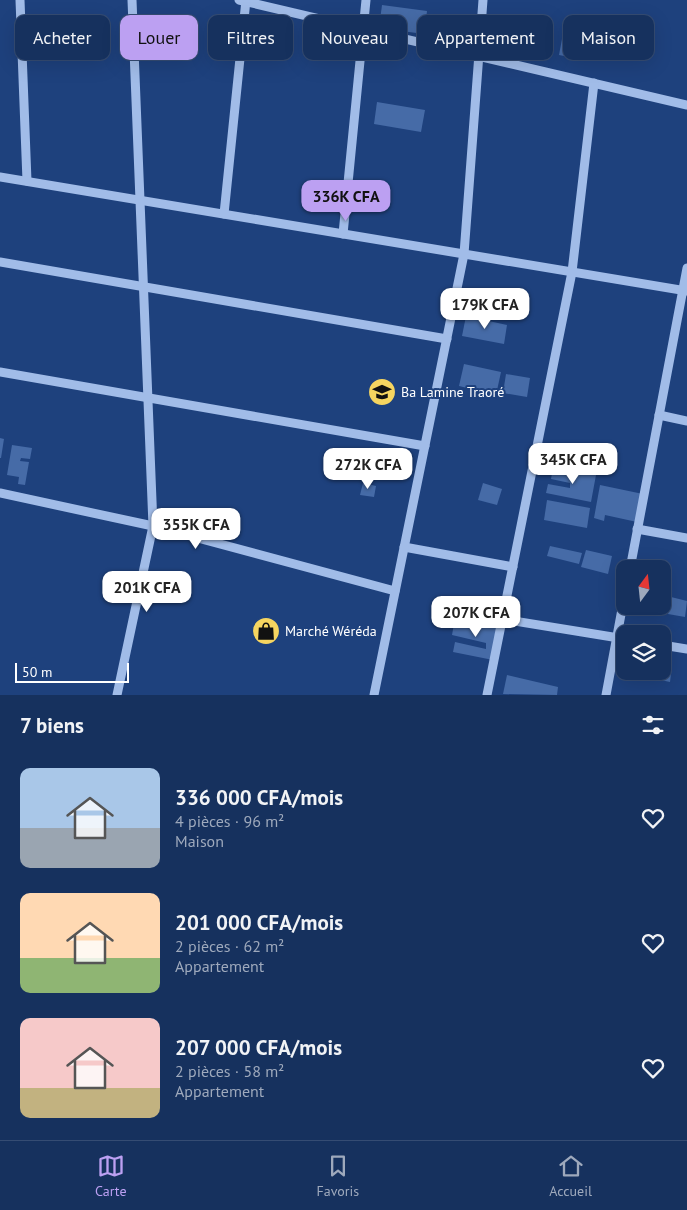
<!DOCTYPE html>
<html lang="fr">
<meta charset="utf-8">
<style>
:root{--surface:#16315e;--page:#233d67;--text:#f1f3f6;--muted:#9ea9bc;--line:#354c73;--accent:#bca0f2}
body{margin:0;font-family:"PT Sans",sans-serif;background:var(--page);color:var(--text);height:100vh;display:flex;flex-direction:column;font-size:19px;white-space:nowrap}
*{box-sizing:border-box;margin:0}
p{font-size:16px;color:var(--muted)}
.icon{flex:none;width:28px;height:28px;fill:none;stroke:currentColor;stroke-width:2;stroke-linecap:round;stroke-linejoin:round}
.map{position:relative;height:695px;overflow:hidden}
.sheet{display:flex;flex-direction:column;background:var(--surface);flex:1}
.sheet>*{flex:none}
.hud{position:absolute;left:15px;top:15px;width:658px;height:45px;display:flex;gap:10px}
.needle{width:32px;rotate:15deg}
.controls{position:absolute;left:616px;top:560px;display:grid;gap:10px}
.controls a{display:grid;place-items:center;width:55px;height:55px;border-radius:10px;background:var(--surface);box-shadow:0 5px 20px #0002,0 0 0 1px var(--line);font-size:25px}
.scale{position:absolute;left:15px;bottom:12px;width:114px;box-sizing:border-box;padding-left:5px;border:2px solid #fff;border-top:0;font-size:14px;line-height:18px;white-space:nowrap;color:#fff;-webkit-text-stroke:4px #1e417d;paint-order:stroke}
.price{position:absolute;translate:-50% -42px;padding:0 11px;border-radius:10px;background:#fff;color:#222;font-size:16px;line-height:32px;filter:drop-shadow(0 1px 2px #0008)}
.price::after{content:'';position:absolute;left:50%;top:30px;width:15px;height:11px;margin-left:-8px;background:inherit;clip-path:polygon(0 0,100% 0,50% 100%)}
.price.selected{background:var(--accent);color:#111}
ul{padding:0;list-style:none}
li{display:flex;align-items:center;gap:15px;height:125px;padding:0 20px}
li span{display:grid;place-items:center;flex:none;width:140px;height:100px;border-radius:10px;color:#555}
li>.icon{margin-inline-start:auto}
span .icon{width:60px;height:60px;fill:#fffc;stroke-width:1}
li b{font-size:21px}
h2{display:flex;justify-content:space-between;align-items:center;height:60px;padding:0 20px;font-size:21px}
.chip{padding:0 18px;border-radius:10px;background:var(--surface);box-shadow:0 5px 20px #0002,0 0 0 1px var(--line);font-size:18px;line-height:45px}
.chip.selected{background:var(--accent);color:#111}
.menu{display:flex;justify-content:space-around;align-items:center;height:70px;border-top:1px solid var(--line);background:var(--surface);font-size:14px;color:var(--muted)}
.menu a{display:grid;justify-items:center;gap:2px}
.menu .selected{color:var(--accent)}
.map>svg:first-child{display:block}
.building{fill:#466ba7}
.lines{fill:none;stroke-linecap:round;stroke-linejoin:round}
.minor{stroke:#a1bce8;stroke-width:9}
.labels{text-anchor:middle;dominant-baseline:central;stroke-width:4;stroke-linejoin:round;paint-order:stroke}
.poi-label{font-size:14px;fill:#fff;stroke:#1e417d;text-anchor:start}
</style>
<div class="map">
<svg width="687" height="695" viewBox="0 0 687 695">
<rect width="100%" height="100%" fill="#1e417d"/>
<!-- building -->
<g class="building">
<polygon points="382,5 427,11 424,34 379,28"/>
<polygon points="565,23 581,26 575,58 559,55"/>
<polygon points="377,102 425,110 421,132 374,124"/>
<polygon points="466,316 507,325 504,344 462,336"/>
<polygon points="464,364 501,372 496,395 459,386"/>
<polygon points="506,374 530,378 527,397 503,393"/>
<polygon points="0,438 4,439 1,458 0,458"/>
<polygon points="12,445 32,448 30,459 21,458 20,461 29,462 25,485 18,484 19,477 7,475"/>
<polygon points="553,468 596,475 591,502 546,493 548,484 570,488 570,483 551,479"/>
<polygon points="363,483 376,486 374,497 360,495"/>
<polygon points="483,483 502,489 497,505 478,500"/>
<polygon points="600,485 643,494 637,522 605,515 604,521 594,518"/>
<polygon points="547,500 590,508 587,528 544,520"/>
<polygon points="550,546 582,553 579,564 547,556"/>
<polygon points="586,550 612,556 608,574 581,567"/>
<polygon points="671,597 687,601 685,617 668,614"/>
<polygon points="455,618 500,628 493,660 453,652 455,642 486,649 486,643 452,635"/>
<polygon points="662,665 672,666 670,682 656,679 657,671 662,671"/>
<polygon points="507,675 558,687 557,695 503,694"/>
</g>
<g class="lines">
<!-- minor -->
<g class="minor">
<polyline points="20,0 27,181"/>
<polyline points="239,0 687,105"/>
<polyline points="0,177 687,291"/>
<polyline points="224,214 246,0"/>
<polyline points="343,234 366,0"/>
<polyline points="0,262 447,339"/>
<polyline points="0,372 425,446"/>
<polyline points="659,415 687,421"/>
<polyline points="0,493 153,526 395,591"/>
<polyline points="637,529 687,538"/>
<polyline points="404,547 513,567"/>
<polyline points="630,569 687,268"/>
<polyline points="502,619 625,639"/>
<polyline points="662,645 687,649"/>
<polyline points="117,695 153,526 132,0"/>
<polyline points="374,695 464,254 483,0"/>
<polyline points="487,695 572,272 594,83"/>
<polyline points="606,695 625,593"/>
</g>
</g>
<!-- icons -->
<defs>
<g id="school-disc" transform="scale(1.4375)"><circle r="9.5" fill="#f6d560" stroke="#1e417d"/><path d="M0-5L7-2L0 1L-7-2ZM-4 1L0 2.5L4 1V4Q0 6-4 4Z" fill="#111"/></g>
<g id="shop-disc" transform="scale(1.4375)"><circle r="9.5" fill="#f6d560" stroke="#1e417d"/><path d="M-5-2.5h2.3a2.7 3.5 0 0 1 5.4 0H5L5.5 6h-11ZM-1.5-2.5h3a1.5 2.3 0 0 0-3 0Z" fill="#111"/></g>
</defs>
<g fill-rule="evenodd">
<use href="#school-disc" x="382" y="392"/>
<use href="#shop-disc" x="266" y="631"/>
</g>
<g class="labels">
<!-- poi labels -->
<g class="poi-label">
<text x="401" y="392">Ba Lamine Traoré</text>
<text x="285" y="631">Marché Wéréda</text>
</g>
</g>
</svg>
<div class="controls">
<a><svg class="needle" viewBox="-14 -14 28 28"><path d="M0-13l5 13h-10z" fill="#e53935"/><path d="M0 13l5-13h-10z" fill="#9ea9bc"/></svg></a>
<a><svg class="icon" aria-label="layers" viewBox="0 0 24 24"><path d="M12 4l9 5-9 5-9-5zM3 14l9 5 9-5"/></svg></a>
</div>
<div class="scale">50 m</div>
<b class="price selected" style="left:346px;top:222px">336K CFA</b>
<b class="price" style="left:485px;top:330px">179K CFA</b>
<b class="price" style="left:573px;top:485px">345K CFA</b>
<b class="price" style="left:368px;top:490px">272K CFA</b>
<b class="price" style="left:196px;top:550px">355K CFA</b>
<b class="price" style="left:147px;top:613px">201K CFA</b>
<b class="price" style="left:476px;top:638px">207K CFA</b>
<div class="hud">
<a class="chip">Acheter</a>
<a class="chip selected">Louer</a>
<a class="chip">Filtres</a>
<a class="chip">Nouveau</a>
<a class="chip">Appartement</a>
<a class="chip">Maison</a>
</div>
</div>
<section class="sheet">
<h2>7 biens<svg class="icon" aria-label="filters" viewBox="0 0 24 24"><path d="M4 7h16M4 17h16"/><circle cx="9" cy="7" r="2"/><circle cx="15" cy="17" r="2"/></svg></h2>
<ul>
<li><span style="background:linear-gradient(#a9c7e8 60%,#9aa5b1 0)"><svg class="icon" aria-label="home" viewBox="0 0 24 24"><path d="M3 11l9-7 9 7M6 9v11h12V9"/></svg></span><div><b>336 000 CFA/mois</b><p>4 pièces · 96 m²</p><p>Maison</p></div><svg class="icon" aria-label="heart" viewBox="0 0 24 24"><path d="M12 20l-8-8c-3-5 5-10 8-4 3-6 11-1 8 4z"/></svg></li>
<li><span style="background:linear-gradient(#ffd9b3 65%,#8fb573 0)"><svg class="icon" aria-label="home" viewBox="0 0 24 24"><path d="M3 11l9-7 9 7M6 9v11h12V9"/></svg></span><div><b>201 000 CFA/mois</b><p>2 pièces · 62 m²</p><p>Appartement</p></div><svg class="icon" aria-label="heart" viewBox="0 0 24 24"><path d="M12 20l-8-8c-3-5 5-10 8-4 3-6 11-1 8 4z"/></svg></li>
<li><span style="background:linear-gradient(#f6c9c9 70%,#c2b280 0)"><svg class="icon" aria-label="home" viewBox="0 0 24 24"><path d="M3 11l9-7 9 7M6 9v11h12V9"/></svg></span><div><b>207 000 CFA/mois</b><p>2 pièces · 58 m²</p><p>Appartement</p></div><svg class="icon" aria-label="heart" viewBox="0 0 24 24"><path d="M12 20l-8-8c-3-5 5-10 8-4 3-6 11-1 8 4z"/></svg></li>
</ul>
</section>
<nav class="menu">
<a class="selected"><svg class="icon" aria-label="map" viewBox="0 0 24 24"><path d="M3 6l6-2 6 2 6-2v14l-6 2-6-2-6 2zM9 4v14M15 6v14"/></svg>Carte</a>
<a><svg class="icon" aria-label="saved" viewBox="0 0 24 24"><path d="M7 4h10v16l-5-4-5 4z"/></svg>Favoris</a>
<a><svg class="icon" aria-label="home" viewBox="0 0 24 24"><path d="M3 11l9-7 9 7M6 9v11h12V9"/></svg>Accueil</a>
</nav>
